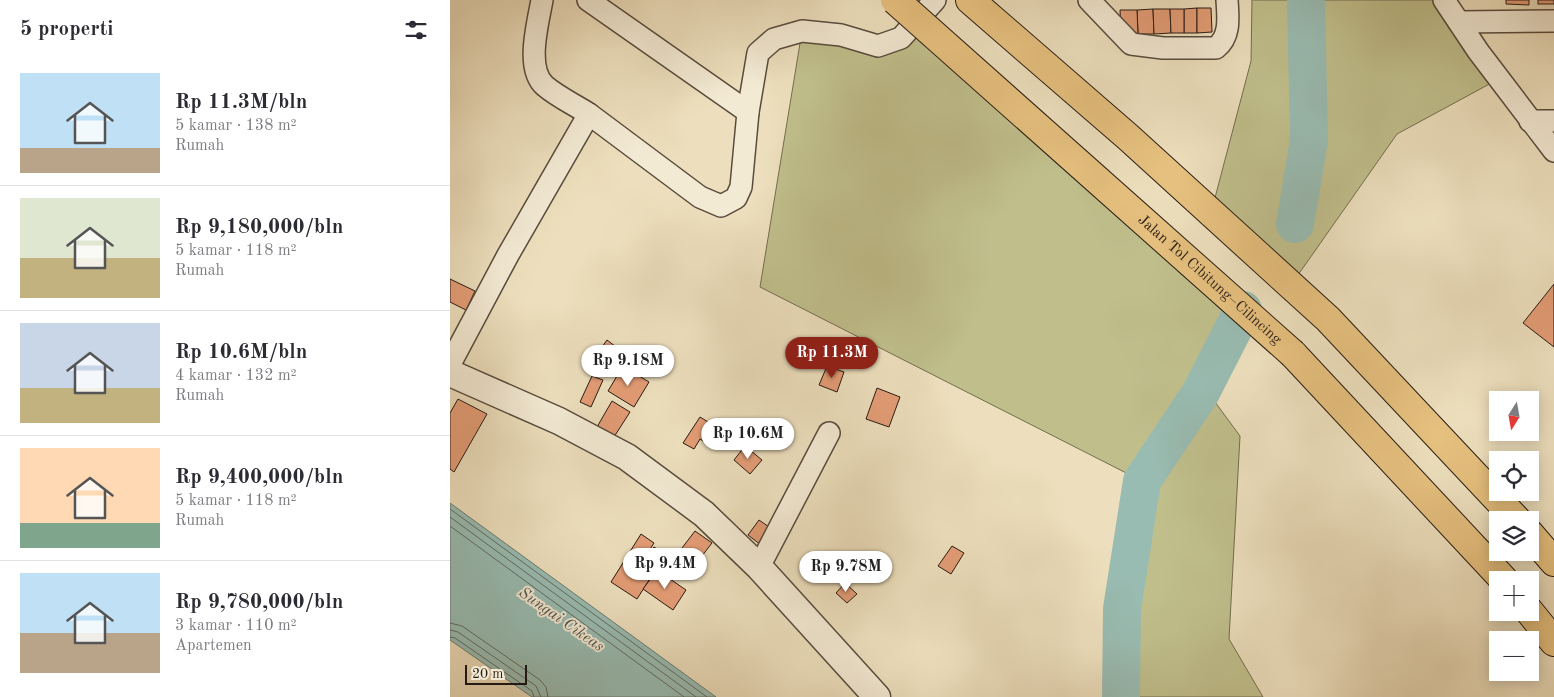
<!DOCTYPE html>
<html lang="id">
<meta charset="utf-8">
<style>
:root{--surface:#fff;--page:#f7f7f7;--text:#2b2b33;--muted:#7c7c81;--line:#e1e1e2;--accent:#8f2418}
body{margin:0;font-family:"Old Standard TT",serif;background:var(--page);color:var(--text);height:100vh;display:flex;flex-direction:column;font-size:19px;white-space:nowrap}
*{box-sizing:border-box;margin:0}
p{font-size:16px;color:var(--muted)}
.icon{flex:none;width:28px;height:28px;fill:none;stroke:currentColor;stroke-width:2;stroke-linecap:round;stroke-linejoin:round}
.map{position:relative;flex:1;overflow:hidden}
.drawer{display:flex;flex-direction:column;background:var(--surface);width:450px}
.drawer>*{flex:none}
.needle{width:32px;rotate:191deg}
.tools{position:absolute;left:1039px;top:391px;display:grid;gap:10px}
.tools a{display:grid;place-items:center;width:50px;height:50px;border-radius:0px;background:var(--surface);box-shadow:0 2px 12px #0003;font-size:25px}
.scale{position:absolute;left:15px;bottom:12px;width:62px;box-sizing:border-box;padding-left:5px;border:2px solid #261b14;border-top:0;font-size:14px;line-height:18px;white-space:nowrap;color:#261b14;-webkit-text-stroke:4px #f3ead4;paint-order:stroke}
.price{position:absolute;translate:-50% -42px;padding:0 11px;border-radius:18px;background:#fff;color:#222;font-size:16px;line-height:32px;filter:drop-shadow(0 1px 2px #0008)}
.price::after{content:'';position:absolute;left:50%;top:30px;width:15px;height:11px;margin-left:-8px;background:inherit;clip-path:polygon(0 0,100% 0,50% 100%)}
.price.selected{background:var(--accent);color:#fff}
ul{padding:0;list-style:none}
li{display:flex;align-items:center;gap:15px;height:125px;padding:0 20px}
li+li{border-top:1px solid var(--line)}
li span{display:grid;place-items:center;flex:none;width:140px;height:100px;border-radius:0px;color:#555}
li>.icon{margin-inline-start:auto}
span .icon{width:60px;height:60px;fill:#fffc;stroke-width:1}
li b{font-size:21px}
h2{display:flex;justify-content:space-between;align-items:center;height:60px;padding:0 20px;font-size:21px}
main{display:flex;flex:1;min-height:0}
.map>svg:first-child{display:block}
.green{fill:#c0bf8c;stroke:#736d50}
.water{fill:#99bcb2;stroke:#6b7c73}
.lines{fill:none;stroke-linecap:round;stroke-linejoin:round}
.shore{stroke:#606c63;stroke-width:1}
.river{stroke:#99bcb2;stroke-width:38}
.building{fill:#e49d76;stroke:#261b14}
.minor-casing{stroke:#584c3e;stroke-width:24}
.tertiary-casing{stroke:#584c3e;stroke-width:29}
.motorway-casing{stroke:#261b14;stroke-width:30}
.minor{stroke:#f3ead4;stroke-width:21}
.tertiary{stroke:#f3ead4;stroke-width:26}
.motorway{stroke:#e6c07e;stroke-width:28}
.motorway-bridge-casing{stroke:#261b14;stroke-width:30;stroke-linecap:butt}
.motorway-bridge{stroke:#e6c07e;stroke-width:28}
.labels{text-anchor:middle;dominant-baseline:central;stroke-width:4;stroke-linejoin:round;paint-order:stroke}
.street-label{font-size:15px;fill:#261b14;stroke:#f3ead4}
.water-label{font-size:16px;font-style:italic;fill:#4e534b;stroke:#f3ead4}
</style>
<main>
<section class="drawer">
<h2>5 properti<svg class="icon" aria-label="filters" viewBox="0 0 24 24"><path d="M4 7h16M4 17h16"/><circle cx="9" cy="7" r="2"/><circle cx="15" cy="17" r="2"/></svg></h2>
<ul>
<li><span style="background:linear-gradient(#bfe0f5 75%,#b9a48a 0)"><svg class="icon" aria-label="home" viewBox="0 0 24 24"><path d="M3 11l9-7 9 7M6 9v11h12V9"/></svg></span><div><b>Rp 11.3M/bln</b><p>5 kamar · 138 m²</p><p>Rumah</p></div></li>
<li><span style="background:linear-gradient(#dfe7d0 60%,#c2b280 0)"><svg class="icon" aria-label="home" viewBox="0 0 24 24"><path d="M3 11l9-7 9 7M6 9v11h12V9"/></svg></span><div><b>Rp 9,180,000/bln</b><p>5 kamar · 118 m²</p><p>Rumah</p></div></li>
<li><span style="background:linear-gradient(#c9d6e8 65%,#c2b280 0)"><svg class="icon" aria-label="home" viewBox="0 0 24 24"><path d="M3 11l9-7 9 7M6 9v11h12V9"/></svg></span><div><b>Rp 10.6M/bln</b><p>4 kamar · 132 m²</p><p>Rumah</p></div></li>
<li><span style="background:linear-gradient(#ffd9b3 75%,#7fa58c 0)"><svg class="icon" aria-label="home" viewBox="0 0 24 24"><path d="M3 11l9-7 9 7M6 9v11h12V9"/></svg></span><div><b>Rp 9,400,000/bln</b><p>5 kamar · 118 m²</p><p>Rumah</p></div></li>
<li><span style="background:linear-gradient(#bfe0f5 60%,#b9a48a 0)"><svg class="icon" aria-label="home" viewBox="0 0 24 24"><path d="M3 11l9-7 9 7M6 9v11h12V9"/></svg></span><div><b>Rp 9,780,000/bln</b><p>3 kamar · 110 m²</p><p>Apartemen</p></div></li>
</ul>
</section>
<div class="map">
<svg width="1104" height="697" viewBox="0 0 1104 697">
<rect width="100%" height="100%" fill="#eddfbd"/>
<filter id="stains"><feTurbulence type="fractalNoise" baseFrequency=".004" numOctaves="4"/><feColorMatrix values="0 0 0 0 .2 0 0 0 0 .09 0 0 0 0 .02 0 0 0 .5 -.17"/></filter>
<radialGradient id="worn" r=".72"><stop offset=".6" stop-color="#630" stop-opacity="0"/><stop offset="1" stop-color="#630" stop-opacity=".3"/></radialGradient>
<!-- green -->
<g class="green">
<polygon points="802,0 992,0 1045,81 947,134 841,285 761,213 801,61"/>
<polygon points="470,21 793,310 754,387 790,436 779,639 813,697 671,697 672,609 692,481 310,287 352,31 428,46"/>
</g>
<!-- water -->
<polygon class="water" points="0,503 266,697 82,697 0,640"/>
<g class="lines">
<!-- shore -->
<g class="shore">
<polyline points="0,509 257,697"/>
<polyline points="0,517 246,697"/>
<polyline points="0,526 234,697"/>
<polyline points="0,623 12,626 90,680 96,687 98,697"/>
<polyline points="0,630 8,632 86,686 91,697"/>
<polyline points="0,637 5,638 82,691 84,697"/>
</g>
<!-- river -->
<g class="river">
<polyline points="845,224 859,140 856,0"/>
<polyline points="671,697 672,609 692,481 750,394 793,310"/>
</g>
</g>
<!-- building -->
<g class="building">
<polygon points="1056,0 1079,0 1079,5 1056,4"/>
<rect x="1088" y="0" width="16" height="4"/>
<polygon points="747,8 747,33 734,33 734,9"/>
<polygon points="747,8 761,8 762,32 747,33"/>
<polygon points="703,9 704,34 688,34 687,10"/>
<polygon points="703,9 720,9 721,33 704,34"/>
<polygon points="720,9 734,9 734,33 721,33"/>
<polygon points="670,10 687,10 688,34 671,34"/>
<polygon points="0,279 25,291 16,310 0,302"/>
<polygon points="1104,284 1104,347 1073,323"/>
<polygon points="157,340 170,350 157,368 144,358"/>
<polygon points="173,366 199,382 184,407 158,391"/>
<polygon points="377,366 394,372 387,392 369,385"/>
<polygon points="142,376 153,380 141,407 130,402"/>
<polygon points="427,388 450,397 439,427 416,419"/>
<polygon points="8,399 37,414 4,472 0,469 0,413"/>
<polygon points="162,401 180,412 164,437 147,427"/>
<polygon points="250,417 276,433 265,449 250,439 244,449 233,443"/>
<polygon points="295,446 312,460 300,474 284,460"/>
<polygon points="309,520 322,529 311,545 298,535"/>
<polygon points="245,531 262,543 238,574 222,561"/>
<polygon points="191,534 204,543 195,557 208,566 187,599 161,582"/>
<polygon points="502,546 514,553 501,574 488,566"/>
<polygon points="204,547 220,557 214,567 198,556"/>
<polygon points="207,570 236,590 223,610 193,589"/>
<polygon points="395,583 407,594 397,603 386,593"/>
</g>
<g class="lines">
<!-- minor casing -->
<g class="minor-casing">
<g id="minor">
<path d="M92 0C88 23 75 69 95 86 108 97 125 105 139 114"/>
<polyline points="138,0 298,112"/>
<path d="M639 0 681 44 713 48H766C781 36 778 17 777 0"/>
<polyline points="994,0 1028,51 1104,151"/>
<polyline points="1009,22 1104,21"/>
<polyline points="1080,121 1104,121"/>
<polyline points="0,364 58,255 139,114 250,197 271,206 286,198 291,187 298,112 308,53 324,39 352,31 391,35 428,46 451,38 485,0"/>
<polyline points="309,567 379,433"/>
</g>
</g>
<!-- tertiary casing -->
<g class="tertiary-casing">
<polyline id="tertiary" points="0,373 109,421 177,457 254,514 309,567 427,697"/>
</g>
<!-- motorway casing -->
<g class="motorway-casing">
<g id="motorway">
<polyline points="520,0 678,137 878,319 1067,520"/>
<polyline points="843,354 1054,580"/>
<polyline points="1080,534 1104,562"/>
<polyline points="1080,612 1104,642"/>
</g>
</g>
<!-- minor -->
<use href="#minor" class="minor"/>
<!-- tertiary -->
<use href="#tertiary" class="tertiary"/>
<!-- motorway -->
<use href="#motorway" class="motorway"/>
<!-- motorway-bridge casing -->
<g class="motorway-bridge-casing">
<g id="motorway-bridge">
<path id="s1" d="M445 0 843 354"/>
</g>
</g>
<!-- motorway-bridge -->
<use href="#motorway-bridge" class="motorway-bridge"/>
</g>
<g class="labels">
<!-- street labels -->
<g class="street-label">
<text stroke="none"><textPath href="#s1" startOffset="421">Jalan Tol Cibitung–Cilincing</textPath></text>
</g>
<!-- water labels -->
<g class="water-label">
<text transform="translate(111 620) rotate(35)">Sungai Cikeas</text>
</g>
</g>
<rect width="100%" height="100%" filter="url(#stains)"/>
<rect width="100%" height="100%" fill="url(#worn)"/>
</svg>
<div class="tools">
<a><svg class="needle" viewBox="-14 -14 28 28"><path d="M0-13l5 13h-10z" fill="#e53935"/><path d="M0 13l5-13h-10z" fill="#7c7c81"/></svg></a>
<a><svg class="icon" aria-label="locate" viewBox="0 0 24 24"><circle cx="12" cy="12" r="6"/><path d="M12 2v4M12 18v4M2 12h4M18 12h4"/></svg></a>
<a><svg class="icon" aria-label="layers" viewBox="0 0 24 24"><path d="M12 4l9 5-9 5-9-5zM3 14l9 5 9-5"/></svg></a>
<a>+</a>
<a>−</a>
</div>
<div class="scale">20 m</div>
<b class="price selected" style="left:382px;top:379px">Rp 11.3M</b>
<b class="price" style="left:178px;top:387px">Rp 9.18M</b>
<b class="price" style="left:298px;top:460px">Rp 10.6M</b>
<b class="price" style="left:215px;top:590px">Rp 9.4M</b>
<b class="price" style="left:396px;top:593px">Rp 9.78M</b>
</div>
</main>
